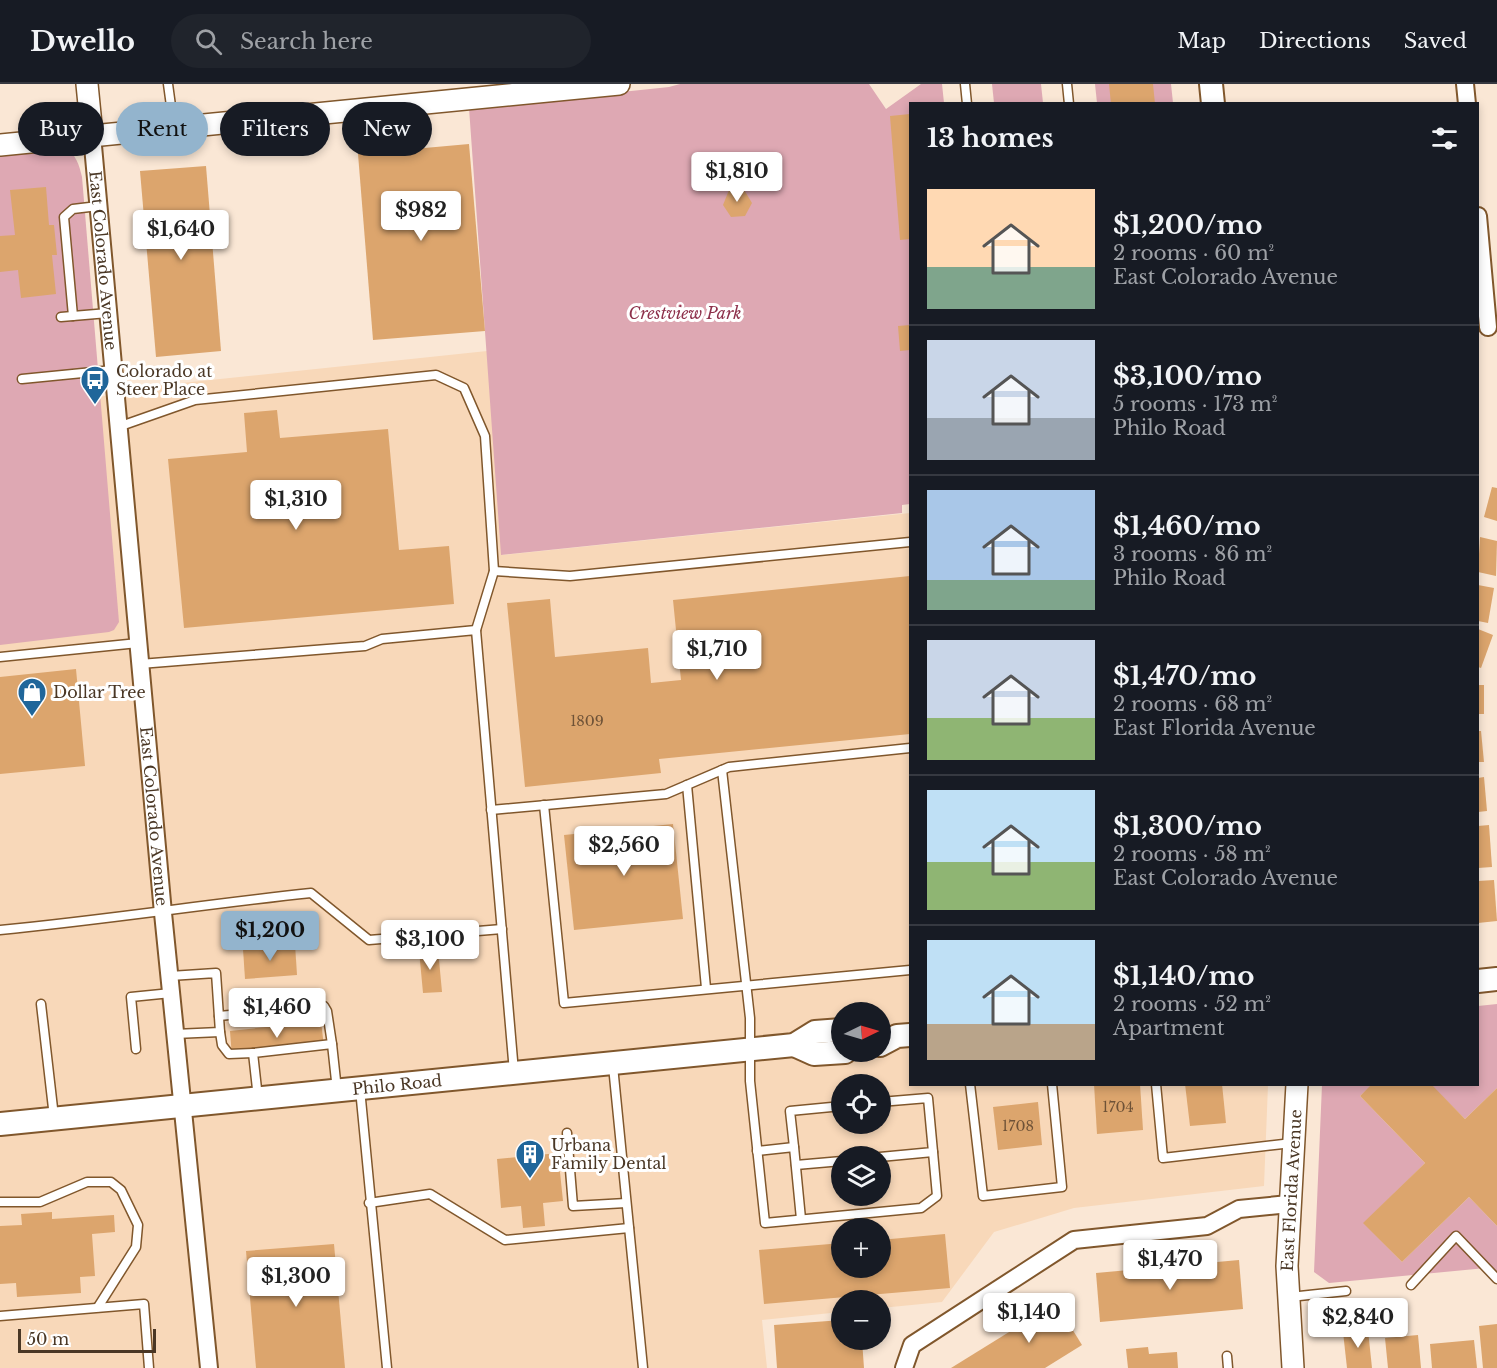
<!DOCTYPE html>
<meta charset="utf-8">
<style>
:root{--surface:#171b24;--page:#20242c;--text:#f1f3f6;--muted:#9ea1a6;--line:#363941;--accent:#93b4cd}
body{margin:0;font-family:"Libre Baskerville",serif;background:var(--page);color:var(--text);height:100vh;display:flex;flex-direction:column;font-size:22px;white-space:nowrap}
*{box-sizing:border-box;margin:0}
p{font-size:20px;color:var(--muted)}
.icon{flex:none;width:33px;height:33px;fill:none;stroke:currentColor;stroke-width:2;stroke-linecap:round;stroke-linejoin:round}
.map{position:relative;flex:1;overflow:hidden}
.sheet{position:absolute;left:909px;top:18px;width:570px;height:984px;display:flex;flex-direction:column;background:var(--surface);border-radius:0px;box-shadow:0 3px 9px #0003}
.sheet>*{flex:none}
.guide{position:absolute;left:18px;top:18px;width:570px;height:54px;display:flex;gap:12px}
.needle{width:39px;rotate:85deg}
.buttons{position:absolute;left:831px;top:918px;display:grid;gap:12px}
.buttons a{display:grid;place-items:center;width:60px;height:60px;border-radius:50%;background:var(--surface);box-shadow:0 3px 9px #0003;font-size:30px}
.scale{position:absolute;left:18px;bottom:15px;width:138px;box-sizing:border-box;padding-left:6px;border:3px solid #4a3725;border-top:0;font-size:16px;line-height:21px;white-space:nowrap;color:#4a3725;-webkit-text-stroke:4px #fff;paint-order:stroke}
.price{position:absolute;translate:-50% -51px;padding:0 14px;border-radius:6px;background:#fff;color:#222;font-size:20px;line-height:39px;filter:drop-shadow(0 2px 3px #0008)}
.price::after{content:'';position:absolute;left:50%;top:36px;width:18px;height:14px;margin-left:-9px;background:inherit;clip-path:polygon(0 0,100% 0,50% 100%)}
.price.current{background:var(--accent);color:#111}
ul{padding:0;list-style:none}
li{display:flex;align-items:center;gap:18px;height:150px;padding:0 18px}
li+li{border-top:2px solid var(--line)}
li span{display:grid;place-items:center;flex:none;width:168px;height:120px;border-radius:0px;color:#555}
li>.icon{margin-inline-start:auto}
span .icon{width:72px;height:72px;fill:#fffc;stroke-width:1}
li b{font-size:26px}
h2{display:flex;justify-content:space-between;align-items:center;height:72px;padding:0 18px;font-size:26px}
.pill{padding:0 21px;border-radius:27px;background:var(--surface);box-shadow:0 3px 9px #0003;font-size:21px;line-height:54px}
.pill.current{background:var(--accent);color:#111}
header{display:flex;align-items:center;gap:36px;box-sizing:border-box;height:84px;padding:0 30px;background:var(--surface);border-bottom:2px solid var(--line)}
header strong{font-size:28px}
nav{display:flex;gap:33px;margin-inline-start:auto;font-size:21px}
.search{width:420px;height:54px;background:var(--page);display:flex;align-items:center;gap:15px;box-sizing:border-box;padding:0 21px;border-radius:33px;color:var(--muted);font-size:22px}
.map>svg:first-child{display:block}
.built{fill:#f8d8b9;fill-rule:evenodd}
.green{fill:#dea8b3}
.building{fill:#dca56d}
.lines{fill:none;stroke-linecap:round;stroke-linejoin:round}
.service-casing{stroke:#80572c;stroke-width:11}
.minor-casing{stroke:#80572c;stroke-width:20}
.tertiary-casing{stroke:#80572c;stroke-width:24}
.secondary-casing{stroke:#80572c;stroke-width:26}
.service{stroke:#fff;stroke-width:8}
.minor{stroke:#fff;stroke-width:16}
.tertiary{stroke:#fff;stroke-width:21}
.secondary{stroke:#fff;stroke-width:22}
.labels{text-anchor:middle;dominant-baseline:central;stroke-width:6;stroke-linejoin:round;paint-order:stroke}
.number-label{font-size:14px;fill:#6e5237}
.street-label{font-size:16px;fill:#4a3725;stroke:#fff}
.park-label{font-size:16px;font-style:italic;fill:#8d304b;stroke:#fff}
.poi-label{font-size:16px;fill:#4a3725;stroke:#fff;text-anchor:start}
</style>
<header>
<strong>Dwello</strong>
<div class="search"><svg class="icon" aria-label="search" viewBox="0 0 24 24"><circle cx="10" cy="10" r="6"/><path d="M15 15l6 6"/></svg>Search here</div>
<nav><a>Map</a><a>Directions</a><a>Saved</a></nav>
</header>
<div class="map">
<svg width="1497" height="1284" viewBox="0 0 1497 1284">
<rect width="100%" height="100%" fill="#fae7d5"/>
<!-- built -->
<path class="built" d="M487 267 502 471 910 429V1000L1268 1001 1264 1102 1074 1124 994 1148 942 1218 881 1224 880 1216H842L841 1228 762 1236 767 1284H0V556L90 315 153 302ZM842 928H880V968H842ZM842 1000H880V1040H842ZM842 1072H880V1112H842ZM842 1144H880V1184H842Z"/>
<!-- green -->
<g class="green">
<polygon points="680,0 869,0 886,25 921,0 942,0 944,19 910,20 910,420 902,421 902,429 501,471 469,24 669,3"/>
<polygon points="992,0 1041,0 1043,19 994,19"/>
<polygon points="1095,0 1171,0 1173,19 1097,19"/>
<path d="M64 64C76 69 79 81 82 93L119 538 114 546 109 548 0 561V71Z"/>
<polygon points="1497,920 1497,1004 1465,1035 1431,1001 1478,1000 1478,922"/>
<polygon points="1322,1001 1372,1001 1360,1012 1425,1079 1364,1139 1402,1178 1469,1113 1497,1142 1497,1195 1486,1184 1329,1199 1314,1188"/>
</g>
<!-- building -->
<g class="building">
<polygon points="1109,0 1153,0 1155,20 1111,20"/>
<polygon points="910,30 910,155 900,156 890,32"/>
<polygon points="469,60 485,247 373,256 358,70"/>
<polygon points="206,82 221,267 156,273 140,87"/>
<polygon points="46,103 49,141 54,141 57,171 52,171 56,210 21,214 18,186 0,188 0,152 15,151 10,106"/>
<polygon points="743,104 752,119 745,132 731,133 723,121 729,106"/>
<polygon points="910,241 910,266 900,267 898,242"/>
<polygon points="277,326 280,354 388,345 399,466 449,462 454,520 184,544 168,375 247,368 244,329"/>
<polygon points="1492,403 1497,404 1497,437 1484,433"/>
<polygon points="1480,453 1497,457 1496,492 1478,488"/>
<polygon points="910,492 910,650 659,675 661,689 525,703 507,519 550,515 555,573 648,564 651,599 681,596 673,516"/>
<polygon points="1478,501 1494,504 1488,539 1478,537"/>
<polygon points="1478,545 1493,551 1481,584 1478,583"/>
<polygon points="76,585 85,682 0,690 0,593"/>
<rect x="1478" y="601" width="6" height="29"/>
<polygon points="1478,647 1481,647 1484,678 1478,678"/>
<polygon points="1484,693 1487,727 1478,728 1478,694"/>
<polygon points="673,740 683,835 574,846 564,751"/>
<polygon points="1489,741 1492,783 1478,784 1478,742"/>
<polygon points="1494,796 1497,837 1478,839 1478,797"/>
<polygon points="295,860 297,891 245,895 243,865"/>
<polygon points="438,865 442,908 423,909 419,866"/>
<polygon points="321,937 324,963 232,973 230,947"/>
<polygon points="1094,1000 1140,1000 1143,1046 1097,1050"/>
<polygon points="1185,1000 1222,1000 1226,1039 1190,1042"/>
<polygon points="1372,1000 1431,1000 1465,1035 1497,1004 1497,1142 1469,1113 1402,1178 1363,1139 1425,1079 1360,1012"/>
<polygon points="1038,1018 1042,1061 998,1066 993,1023"/>
<polygon points="558,1069 563,1117 543,1119 545,1142 523,1144 521,1122 501,1124 497,1075"/>
<polygon points="52,1128 52,1135 114,1131 115,1148 92,1150 95,1192 80,1193 81,1209 17,1213 16,1199 0,1200 0,1142 22,1141 21,1130"/>
<polygon points="945,1150 950,1204 764,1220 759,1166 842,1159 842,1184 880,1184 880,1156"/>
<polygon points="334,1160 345,1284 256,1284 246,1167"/>
<polygon points="1239,1176 1243,1225 1100,1238 1096,1189"/>
<polygon points="1056,1219 1082,1261 1045,1284 951,1284"/>
<polygon points="842,1236 842,1256 862,1256 864,1284 777,1284 774,1241"/>
<polygon points="1497,1240 1497,1284 1483,1284 1479,1242"/>
<polygon points="1368,1246 1372,1284 1347,1284 1343,1248"/>
<polygon points="1418,1251 1421,1284 1388,1284 1385,1254"/>
<polygon points="1474,1256 1477,1284 1432,1284 1430,1260"/>
<polygon points="1148,1263 1149,1270 1177,1268 1178,1284 1128,1284 1126,1265"/>
</g>
<g class="lines">
<!-- service casing -->
<g class="service-casing">
<g id="service">
<polyline points="168,0 174,44"/>
<polyline points="965,0 967,20"/>
<polyline points="1067,0 1069,20"/>
<polyline points="73,232 64,133 73,125 98,122"/>
<polyline points="61,233 108,229"/>
<polyline points="22,295 113,286"/>
<polyline points="118,343 195,316 436,291 464,304 485,352 494,487 476,546"/>
<polyline points="494,487 570,492 910,458"/>
<polyline points="0,573 138,559"/>
<polyline points="140,580 365,562 382,555 476,546 514,988"/>
<polyline points="722,686 750,934 750,997 765,1139 921,1124 937,1112 933,1068"/>
<polyline points="687,701 706,904"/>
<polyline points="544,721 564,919 910,886"/>
<polyline points="491,726 666,710 729,683 910,664"/>
<path d="M0 846C104 836 207 820 311 809L369 856 502 845"/>
<polyline points="170,892 216,889 220,948 175,950"/>
<polyline points="41,920 54,1033"/>
<polyline points="219,932 324,922 327,927 332,960"/>
<polyline points="220,948 222,961 229,970 253,969"/>
<polyline points="136,965 131,913 171,909"/>
<polyline points="613,982 643,1284"/>
<polyline points="970,1000 983,1112 1062,1103 1052,1000"/>
<polyline points="1156,1000 1163,1074 1292,1059"/>
<polyline points="360,1005 387,1284"/>
<polyline points="258,1014 253,969 332,960 337,1006"/>
<polyline points="880,1018 928,1014 933,1068 880,1073"/>
<polyline points="567,1049 573,1122 626,1119"/>
<polyline points="794,1063 790,1027 842,1022"/>
<polyline points="757,1067 794,1063 801,1135"/>
<polyline points="796,1081 842,1077"/>
<polyline points="0,1118 40,1118 87,1098 111,1098 121,1106 138,1141 136,1163 98,1223"/>
<polyline points="369,1119 430,1110 505,1156 629,1144"/>
<polyline points="1411,1201 1456,1152 1497,1195"/>
<polyline points="1290,1213 1346,1207"/>
<polyline points="0,1232 144,1220 149,1284"/>
<polyline points="1227,1272 1228,1284"/>
</g>
</g>
<!-- minor casing -->
<g class="minor-casing">
<g id="minor">
<polyline points="1465,0 1467,20"/>
<path id="s1" d="M92 51 163 829 209 1284"/>
<polyline points="1478,132 1488,243"/>
<polyline points="904,1284 912,1261 1074,1156 1207,1142 1239,1125 1289,1120"/>
</g>
</g>
<!-- tertiary casing -->
<g class="tertiary-casing">
<g id="tertiary">
<polyline points="87,0 92,51"/>
<polyline points="0,61 619,0"/>
<path id="s2" d="M1293 1284 1287 1182 1297 1000"/>
</g>
</g>
<!-- secondary casing -->
<g class="secondary-casing">
<g id="secondary">
<polyline points="1211,0 1213,20"/>
<polyline points="1478,897 1497,895"/>
<polyline points="794,961 814,970 845,968"/>
<polyline points="880,961 897,952 910,951"/>
<path id="s3" d="M0 1040 794 961 815 948 842 946"/>
</g>
</g>
<!-- service -->
<use href="#service" class="service"/>
<!-- minor -->
<use href="#minor" class="minor"/>
<!-- tertiary -->
<use href="#tertiary" class="tertiary"/>
<!-- secondary -->
<use href="#secondary" class="secondary"/>
</g>
<!-- icons -->
<defs>
<g id="bus-pin" transform="scale(1.5)"><path d="M0 17L-7.5 6A9.5 9.5 0 1 1 7.5 6Z" fill="#20669a" stroke="#fff"/><path d="M-5-6H5V4H4V6H2V4H-2V6H-4V4H-5ZM-3.5-4V0h7V-4ZM-3.5 1.2v1.5H-2V1.2ZM2 1.2v1.5H3.5V1.2Z" fill="#fff"/></g>
<g id="shop-pin" transform="scale(1.5)"><path d="M0 17L-7.5 6A9.5 9.5 0 1 1 7.5 6Z" fill="#20669a" stroke="#fff"/><path d="M-5-2.5h2.3a2.7 3.5 0 0 1 5.4 0H5L5.5 6h-11ZM-1.5-2.5h3a1.5 2.3 0 0 0-3 0Z" fill="#fff"/></g>
<g id="building-pin" transform="scale(1.5)"><path d="M0 17L-7.5 6A9.5 9.5 0 1 1 7.5 6Z" fill="#20669a" stroke="#fff"/><path d="M-4-6H4V6H1V3H-1V6H-4ZM-2.5-4.3h1.7v1.8h-1.7ZM.8-4.3h1.7v1.8H.8ZM-2.5-1h1.7V.8h-1.7ZM.8-1h1.7V.8H.8Z" fill="#fff"/></g>
</defs>
<g fill-rule="evenodd">
<use href="#bus-pin" x="95" y="296"/>
<use href="#shop-pin" x="32" y="608"/>
<use href="#building-pin" x="530" y="1070"/>
</g>
<g class="labels">
<!-- number labels -->
<g class="number-label">
<text x="587" y="637">1809</text>
<text x="1118" y="1023">1704</text>
<text x="1018" y="1042">1708</text>
</g>
<!-- street labels -->
<g class="street-label">
<text stroke="none"><textPath href="#s1" startOffset="126">East Colorado Avenue</textPath></text>
<text stroke="none"><textPath href="#s1" startOffset="684">East Colorado Avenue</textPath></text>
<text stroke="none"><textPath href="#s3" startOffset="399">Philo Road</textPath></text>
<text stroke="none"><textPath href="#s2" startOffset="178">East Florida Avenue</textPath></text>
</g>
<!-- park labels -->
<g class="park-label">
<text x="685" y="229">Crestview Park</text>
</g>
<!-- poi labels -->
<g class="poi-label">
<text x="116" y="287">Colorado at<tspan x="116" dy="18">Steer Place</tspan></text>
<text x="53" y="608">Dollar Tree</text>
<text x="551" y="1061">Urbana<tspan x="551" dy="18">Family Dental</tspan></text>
</g>
</g>
</svg>
<div class="buttons">
<a><svg class="needle" viewBox="-14 -14 28 28"><path d="M0-13l5 13h-10z" fill="#e53935"/><path d="M0 13l5-13h-10z" fill="#9ea1a6"/></svg></a>
<a><svg class="icon" aria-label="locate" viewBox="0 0 24 24"><circle cx="12" cy="12" r="6"/><path d="M12 2v4M12 18v4M2 12h4M18 12h4"/></svg></a>
<a><svg class="icon" aria-label="layers" viewBox="0 0 24 24"><path d="M12 4l9 5-9 5-9-5zM3 14l9 5 9-5"/></svg></a>
<a>+</a>
<a>−</a>
</div>
<div class="scale">50 m</div>
<b class="price" style="left:737px;top:119px">$1,810</b>
<b class="price" style="left:421px;top:158px">$982</b>
<b class="price" style="left:181px;top:177px">$1,640</b>
<b class="price" style="left:296px;top:447px">$1,310</b>
<b class="price" style="left:717px;top:597px">$1,710</b>
<b class="price" style="left:624px;top:793px">$2,560</b>
<b class="price current" style="left:270px;top:878px">$1,200</b>
<b class="price" style="left:430px;top:887px">$3,100</b>
<b class="price" style="left:277px;top:955px">$1,460</b>
<b class="price" style="left:1170px;top:1207px">$1,470</b>
<b class="price" style="left:296px;top:1224px">$1,300</b>
<b class="price" style="left:1029px;top:1260px">$1,140</b>
<b class="price" style="left:1358px;top:1265px">$2,840</b>
<div class="guide">
<a class="pill">Buy</a>
<a class="pill current">Rent</a>
<a class="pill">Filters</a>
<a class="pill">New</a>
</div>
<section class="sheet">
<h2>13 homes<svg class="icon" aria-label="filters" viewBox="0 0 24 24"><path d="M4 7h16M4 17h16"/><circle cx="9" cy="7" r="2"/><circle cx="15" cy="17" r="2"/></svg></h2>
<ul>
<li><span style="background:linear-gradient(#ffd9b3 65%,#7fa58c 0)"><svg class="icon" aria-label="home" viewBox="0 0 24 24"><path d="M3 11l9-7 9 7M6 9v11h12V9"/></svg></span><div><b>$1,200/mo</b><p>2 rooms · 60 m²</p><p>East Colorado Avenue</p></div></li>
<li><span style="background:linear-gradient(#c9d6e8 65%,#9aa5b1 0)"><svg class="icon" aria-label="home" viewBox="0 0 24 24"><path d="M3 11l9-7 9 7M6 9v11h12V9"/></svg></span><div><b>$3,100/mo</b><p>5 rooms · 173 m²</p><p>Philo Road</p></div></li>
<li><span style="background:linear-gradient(#a9c7e8 75%,#7fa58c 0)"><svg class="icon" aria-label="home" viewBox="0 0 24 24"><path d="M3 11l9-7 9 7M6 9v11h12V9"/></svg></span><div><b>$1,460/mo</b><p>3 rooms · 86 m²</p><p>Philo Road</p></div></li>
<li><span style="background:linear-gradient(#c9d6e8 65%,#8fb573 0)"><svg class="icon" aria-label="home" viewBox="0 0 24 24"><path d="M3 11l9-7 9 7M6 9v11h12V9"/></svg></span><div><b>$1,470/mo</b><p>2 rooms · 68 m²</p><p>East Florida Avenue</p></div></li>
<li><span style="background:linear-gradient(#bfe0f5 60%,#8fb573 0)"><svg class="icon" aria-label="home" viewBox="0 0 24 24"><path d="M3 11l9-7 9 7M6 9v11h12V9"/></svg></span><div><b>$1,300/mo</b><p>2 rooms · 58 m²</p><p>East Colorado Avenue</p></div></li>
<li><span style="background:linear-gradient(#bfe0f5 70%,#b9a48a 0)"><svg class="icon" aria-label="home" viewBox="0 0 24 24"><path d="M3 11l9-7 9 7M6 9v11h12V9"/></svg></span><div><b>$1,140/mo</b><p>2 rooms · 52 m²</p><p>Apartment</p></div></li>
</ul>
</section>
</div>
